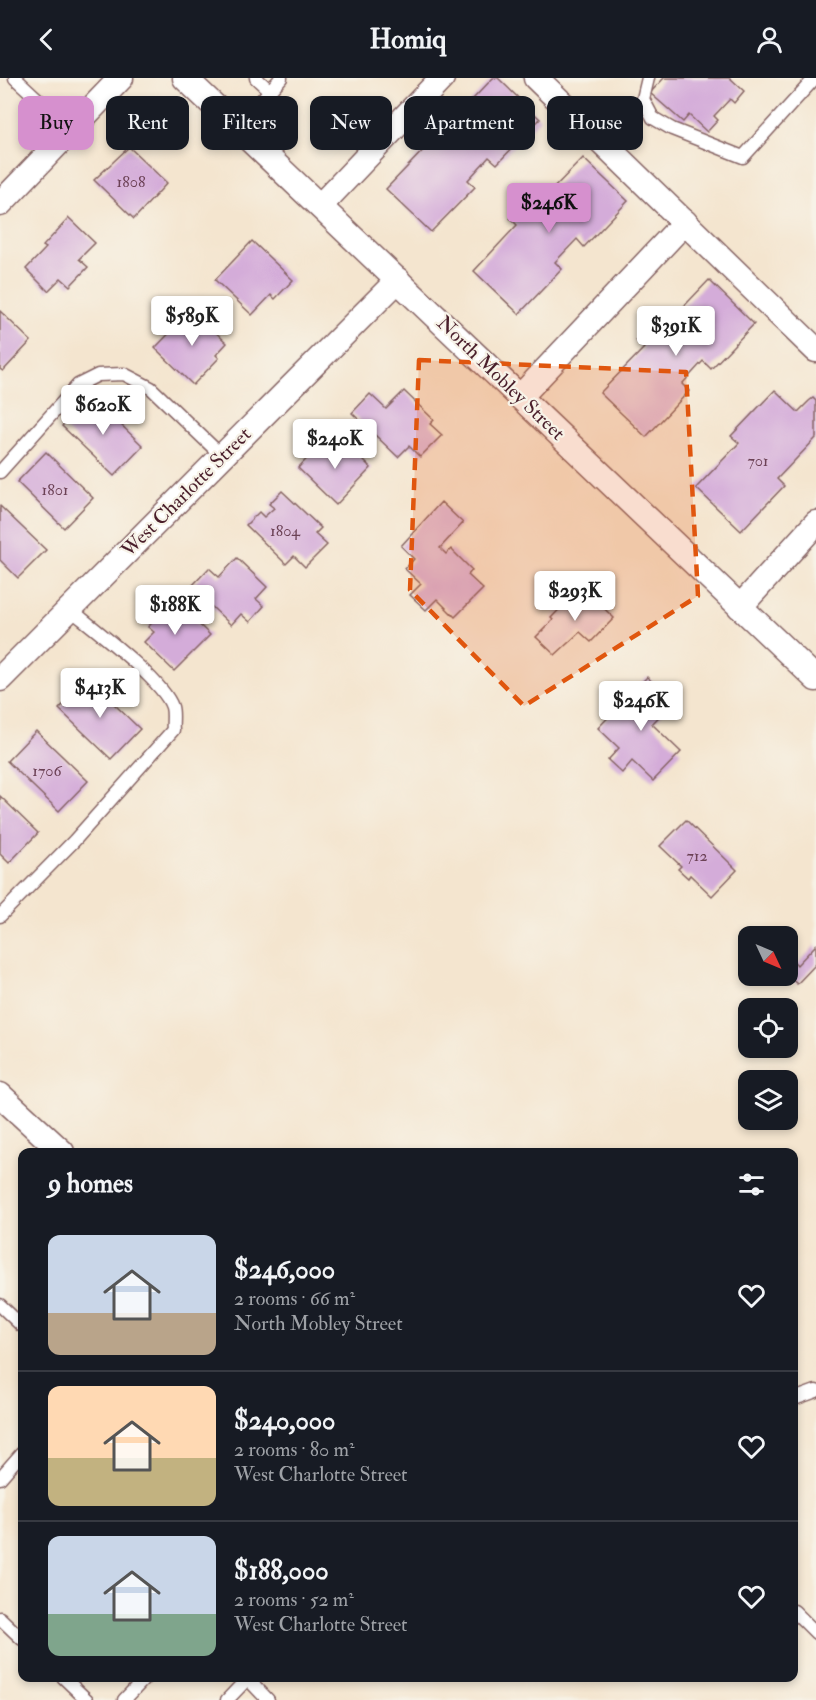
<!DOCTYPE html>
<meta charset="utf-8">
<style>
:root{--surface:#171b24;--page:#20242c;--text:#f1f3f6;--muted:#9ea1a6;--line:#363941;--accent:#d690ce}
body{margin:0;font-family:"IM FELL Double Pica",serif;background:var(--page);color:var(--text);height:100vh;display:flex;flex-direction:column;font-size:22px;white-space:nowrap}
*{box-sizing:border-box;margin:0}
p{font-size:20px;color:var(--muted)}
.icon{flex:none;width:33px;height:33px;fill:none;stroke:currentColor;stroke-width:2;stroke-linecap:round;stroke-linejoin:round}
.map{position:relative;flex:1;overflow:hidden}
.details{position:absolute;left:18px;top:1070px;width:780px;height:534px;display:flex;flex-direction:column;background:var(--surface);border-radius:12px;box-shadow:0 3px 9px #0003}
.details>*{flex:none}
.guide{position:absolute;left:18px;top:18px;width:780px;height:54px;display:flex;gap:12px}
.needle{width:39px;rotate:134deg}
.controls{position:absolute;left:738px;top:848px;display:grid;gap:12px}
.controls a{display:grid;place-items:center;width:60px;height:60px;border-radius:12px;background:var(--surface);box-shadow:0 3px 9px #0003;font-size:30px}
.price{position:absolute;translate:-50% -51px;padding:0 14px;border-radius:6px;background:#fff;color:#222;font-size:20px;line-height:39px;filter:drop-shadow(0 2px 3px #0008)}
.price::after{content:'';position:absolute;left:50%;top:36px;width:18px;height:14px;margin-left:-9px;background:inherit;clip-path:polygon(0 0,100% 0,50% 100%)}
.price.current{background:var(--accent);color:#111}
ul{padding:0;list-style:none}
li{display:flex;align-items:center;gap:18px;height:150px;padding:0 30px}
li+li{border-top:2px solid var(--line)}
li span{display:grid;place-items:center;flex:none;width:168px;height:120px;border-radius:12px;color:#555}
li>.icon{margin-inline-start:auto}
span .icon{width:72px;height:72px;fill:#fffc;stroke-width:1}
li b{font-size:26px}
h2{display:flex;justify-content:space-between;align-items:center;height:72px;padding:0 30px;font-size:26px}
.pill{padding:0 21px;border-radius:12px;background:var(--surface);box-shadow:0 3px 9px #0003;font-size:21px;line-height:54px}
.pill.current{background:var(--accent);color:#111}
header{display:flex;justify-content:space-between;align-items:center;height:78px;padding:0 30px;background:var(--surface);font-size:27px;font-weight:800}
.map>svg:first-child{display:block}
.building{fill:#d4acd9}
.lines{fill:none;stroke-linecap:round;stroke-linejoin:round}
.service-casing{stroke:#866464;stroke-width:15}
.minor-casing{stroke:#866464;stroke-width:27}
.service{stroke:#fff;stroke-width:12}
.minor{stroke:#fff;stroke-width:24}
.marked{fill:#e0560e;fill-opacity:0.2;stroke:#e0560e;stroke-width:4.5;stroke-dasharray:12 8;stroke-linejoin:round}
.labels{text-anchor:middle;dominant-baseline:central;stroke-width:4.5;stroke-linejoin:round;paint-order:stroke}
.number-label{font-size:16px;fill:#6c4256}
.street-label{font-size:20px;fill:#4a1f2b;stroke:#f7f3e8}
</style>
<header><svg class="icon" aria-label="back" viewBox="0 0 24 24"><path d="M15 5l-7 7 7 7"/></svg>Homiq<svg class="icon" aria-label="person" viewBox="0 0 24 24"><circle cx="12" cy="8" r="4"/><path d="M4 21q1-7 8-7t8 7"/></svg></header>
<div class="map">
<svg width="816" height="1622" viewBox="0 0 816 1622">
<rect width="100%" height="100%" fill="#f7f3e8"/>
<filter id="ink" filterUnits="userSpaceOnUse"><feTurbulence type="fractalNoise" baseFrequency=".0167" numOctaves="2"/><feDisplacementMap in="SourceGraphic" scale="12" xChannelSelector="R" yChannelSelector="G"/><feConvolveMatrix kernelMatrix="1 2 1 2 8 2 1 2 1" color-interpolation-filters="sRGB"/></filter>
<filter id="wash" filterUnits="userSpaceOnUse"><feTurbulence type="fractalNoise" baseFrequency=".008" numOctaves="4" result="noise"/><feDisplacementMap in="SourceGraphic" scale="24" xChannelSelector="R" yChannelSelector="G"/><feGaussianBlur stdDeviation="1.35" result="paint"/><feColorMatrix in="noise" values="0 0 0 0 0 0 0 0 0 0 0 0 0 0 0 0 0 1.4 0 .05"/><feComposite in="paint" operator="in"/></filter>
<g filter="url(#wash)">
<rect width="100%" height="100%" fill="#f4e5cf"/>
<g id="blocks">
<!-- building -->
<g class="building">
<polygon points="493,0 498,0 540,41 497,86 489,79 468,102 475,109 431,154 386,111 430,65 422,58 444,36 452,43"/>
<polygon points="664,0 730,0 744,13 734,25 730,21 714,38 718,42 707,54 689,37 683,44 650,15"/>
<polygon points="129,69 167,105 134,141 94,102"/>
<polygon points="583,80 628,123 584,169 577,161 555,184 562,191 519,236 474,193 517,147 510,140 532,118 539,125"/>
<polygon points="69,140 95,165 79,181 88,189 70,208 61,200 48,213 26,191 46,170 43,168"/>
<polygon points="252,163 293,202 275,221 271,217 252,237 215,202"/>
<polygon points="709,202 754,246 711,291 703,283 682,306 689,313 646,359 600,315 644,270 636,262 658,240 666,247"/>
<polygon points="192,232 227,265 216,277 219,280 193,307 155,270"/>
<polygon points="0,233 31,263 3,293 0,291"/>
<polygon points="775,312 798,334 809,323 813,320 816,323 816,360 777,401 784,408 741,453 696,410 739,365 731,358"/>
<polygon points="404,313 434,342 430,346 442,357 420,379 409,368 398,379 352,335 370,316 386,331"/>
<polygon points="91,318 143,368 114,398 62,348"/>
<polygon points="342,361 371,390 336,427 298,390 323,364 332,372"/>
<polygon points="46,374 93,420 64,450 17,404"/>
<polygon points="282,413 321,450 315,456 327,467 305,489 294,478 286,486 246,447 259,434 264,439 274,430 269,426"/>
<polygon points="441,424 463,445 440,470 446,476 451,471 472,492 468,497 483,511 455,539 437,521 426,532 410,517 421,506 405,491 414,481 401,468"/>
<polygon points="0,428 46,472 18,500 0,482"/>
<polygon points="237,480 267,509 256,521 264,528 250,544 241,536 231,547 191,509 209,490 219,499"/>
<polygon points="583,510 614,540 591,564 580,554 555,577 536,559 553,542 551,540 574,516 576,518"/>
<polygon points="174,522 210,557 174,593 144,564 154,554 148,549"/>
<polygon points="647,599 673,624 652,646 681,674 653,703 632,683 622,695 608,682 619,670 598,650"/>
<polygon points="88,601 140,651 111,681 59,631"/>
<polygon points="36,653 88,703 59,733 7,683"/>
<polygon points="0,718 38,755 9,785 0,776"/>
<polygon points="686,742 737,792 712,818 690,797 688,800 678,791 681,788 660,768"/>
<polygon points="816,867 816,886 797,906 787,897 793,890 788,885 788,877 797,887"/>
</g>
</g>
</g>
<g filter="url(#ink)">
<use href="#blocks" fill-opacity="0" stroke="#866464" stroke-width="1.5"/>
<g class="lines">
<!-- service casing -->
<g class="service-casing">
<g id="service">
<polyline points="15,0 71,52"/>
<polyline points="256,0 270,13"/>
<polyline points="648,0 643,21 653,40 672,51 743,79 815,0"/>
<polyline points="237,50 281,0"/>
<polyline points="0,394 78,307 98,297 124,296 151,310 222,378"/>
<path d="M0 838 74 763 173 652C172 645 174 636 172 629 164 603 93 550 70 531"/>
<polyline points="0,1227 22,1248"/>
<polyline points="794,1321 816,1313"/>
<polyline points="0,1400 22,1375"/>
<polyline points="794,1533 816,1555"/>
<polyline points="0,1540 22,1561"/>
<polyline points="63,1599 87,1622"/>
<polyline points="247,1600 268,1622"/>
<polyline points="124,1622 146,1599"/>
<polyline points="227,1622 249,1599"/>
</g>
</g>
<!-- minor casing -->
<g class="minor-casing">
<g id="minor">
<polyline points="185,0 816,601"/>
<polyline points="536,0 816,272"/>
<polyline points="0,126 121,0"/>
<polyline points="320,128 442,0"/>
<polyline points="520,319 685,144"/>
<polyline points="740,529 816,445"/>
<polyline points="0,601 398,202"/>
<polyline points="0,1017 62,1074"/>
</g>
</g>
<!-- service -->
<use href="#service" class="service"/>
<!-- minor -->
<use href="#minor" class="minor"/>
</g>
</g>
<!-- marked area -->
<path class="marked" d="M419 282 686 294 698 518 524 628 410 512Z"/>
<g class="labels">
<!-- number labels -->
<g class="number-label">
<text x="131" y="104">1808</text>
<text x="758" y="383">701</text>
<text x="55" y="412">1801</text>
<text x="285" y="453">1804</text>
<text x="47" y="693">1706</text>
<text x="697" y="778">712</text>
</g>
<!-- street labels -->
<g class="street-label">
<text transform="translate(501 300) rotate(44)">North Mobley Street</text>
<text transform="translate(186 414) rotate(-45)">West Charlotte Street</text>
</g>
</g>
</svg>
<div class="controls">
<a><svg class="needle" viewBox="-14 -14 28 28"><path d="M0-13l5 13h-10z" fill="#e53935"/><path d="M0 13l5-13h-10z" fill="#9ea1a6"/></svg></a>
<a><svg class="icon" aria-label="locate" viewBox="0 0 24 24"><circle cx="12" cy="12" r="6"/><path d="M12 2v4M12 18v4M2 12h4M18 12h4"/></svg></a>
<a><svg class="icon" aria-label="layers" viewBox="0 0 24 24"><path d="M12 4l9 5-9 5-9-5zM3 14l9 5 9-5"/></svg></a>
</div>
<b class="price current" style="left:549px;top:156px">$246K</b>
<b class="price" style="left:192px;top:269px">$589K</b>
<b class="price" style="left:676px;top:279px">$391K</b>
<b class="price" style="left:103px;top:358px">$620K</b>
<b class="price" style="left:335px;top:392px">$240K</b>
<b class="price" style="left:575px;top:544px">$293K</b>
<b class="price" style="left:175px;top:558px">$188K</b>
<b class="price" style="left:100px;top:641px">$413K</b>
<b class="price" style="left:641px;top:654px">$246K</b>
<div class="guide">
<a class="pill current">Buy</a>
<a class="pill">Rent</a>
<a class="pill">Filters</a>
<a class="pill">New</a>
<a class="pill">Apartment</a>
<a class="pill">House</a>
</div>
<section class="details">
<h2>9 homes<svg class="icon" aria-label="filters" viewBox="0 0 24 24"><path d="M4 7h16M4 17h16"/><circle cx="9" cy="7" r="2"/><circle cx="15" cy="17" r="2"/></svg></h2>
<ul>
<li><span style="background:linear-gradient(#c9d6e8 65%,#b9a48a 0)"><svg class="icon" aria-label="home" viewBox="0 0 24 24"><path d="M3 11l9-7 9 7M6 9v11h12V9"/></svg></span><div><b>$246,000</b><p>2 rooms · 66 m²</p><p>North Mobley Street</p></div><svg class="icon" aria-label="heart" viewBox="0 0 24 24"><path d="M12 20l-8-8c-3-5 5-10 8-4 3-6 11-1 8 4z"/></svg></li>
<li><span style="background:linear-gradient(#ffd9b3 60%,#c2b280 0)"><svg class="icon" aria-label="home" viewBox="0 0 24 24"><path d="M3 11l9-7 9 7M6 9v11h12V9"/></svg></span><div><b>$240,000</b><p>2 rooms · 80 m²</p><p>West Charlotte Street</p></div><svg class="icon" aria-label="heart" viewBox="0 0 24 24"><path d="M12 20l-8-8c-3-5 5-10 8-4 3-6 11-1 8 4z"/></svg></li>
<li><span style="background:linear-gradient(#c9d6e8 65%,#7fa58c 0)"><svg class="icon" aria-label="home" viewBox="0 0 24 24"><path d="M3 11l9-7 9 7M6 9v11h12V9"/></svg></span><div><b>$188,000</b><p>2 rooms · 52 m²</p><p>West Charlotte Street</p></div><svg class="icon" aria-label="heart" viewBox="0 0 24 24"><path d="M12 20l-8-8c-3-5 5-10 8-4 3-6 11-1 8 4z"/></svg></li>
</ul>
</section>
</div>
